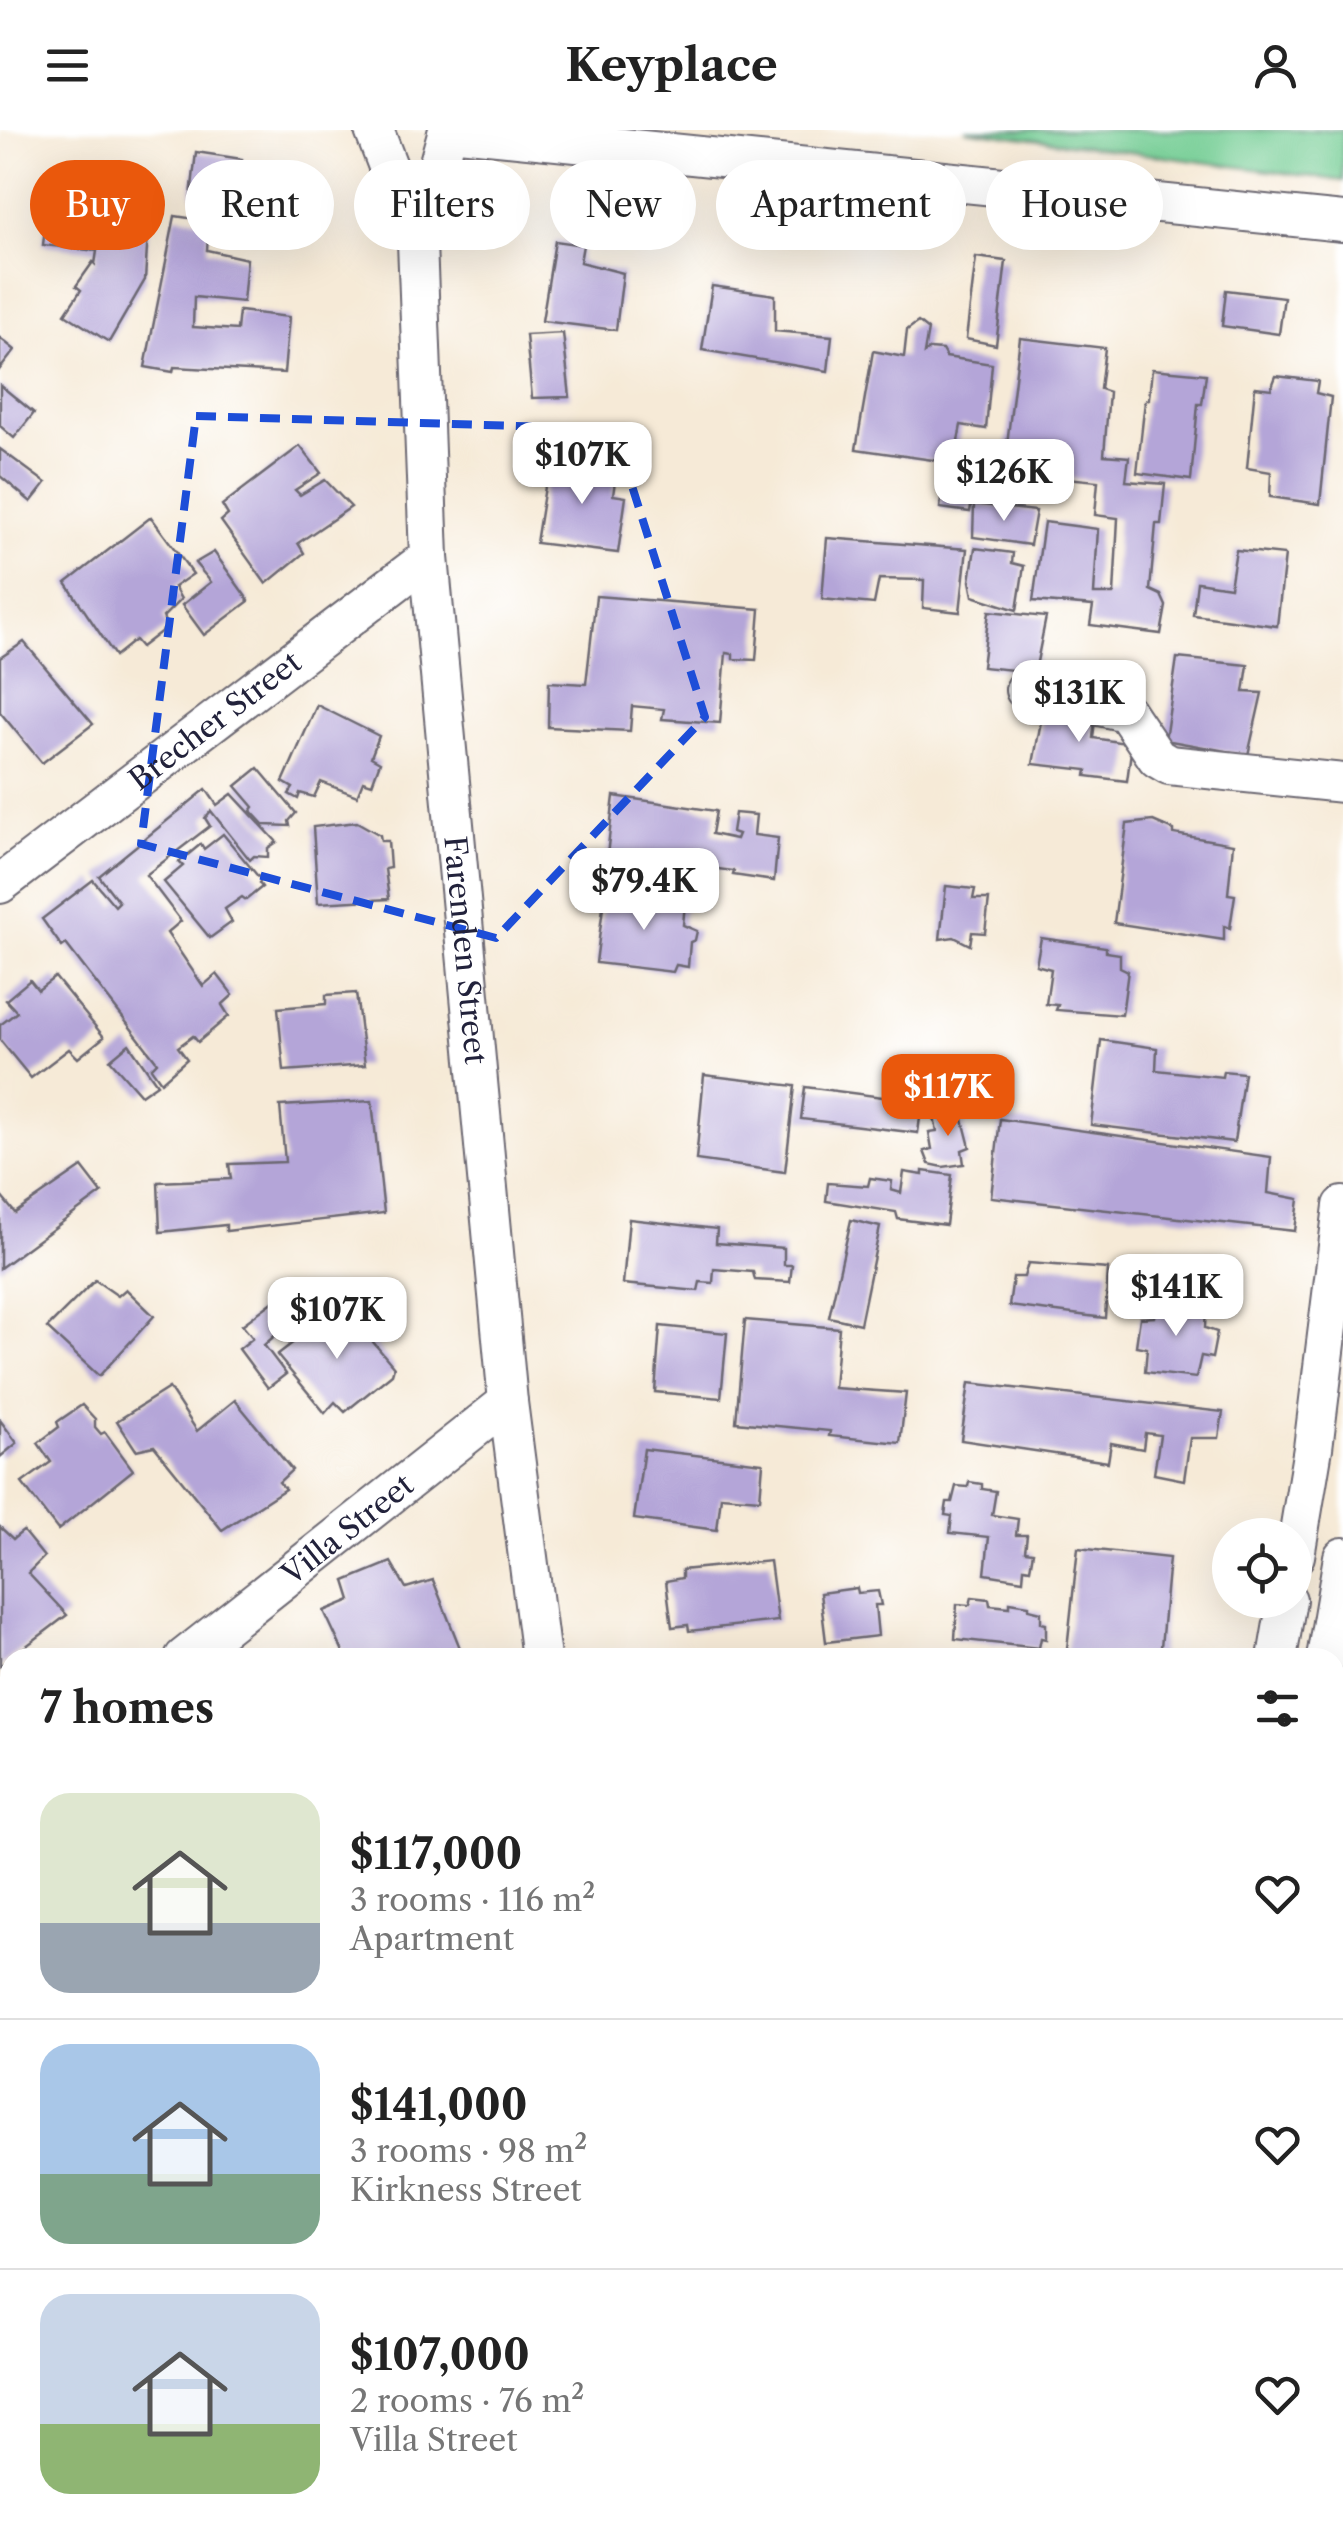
<!DOCTYPE html>
<meta charset="utf-8">
<style>
:root{--surface:#fff;--page:#f2f2f2;--text:#222;--muted:#767676;--line:#e0e0e0;--accent:#ea580c}
body{margin:0;font-family:"Libre Caslon Text",serif;background:var(--page);color:var(--text);height:100vh;display:flex;flex-direction:column;font-size:38px;white-space:nowrap}
*{box-sizing:border-box;margin:0}
p{font-size:32px;color:var(--muted)}
.icon{flex:none;width:55px;height:55px;fill:none;stroke:currentColor;stroke-width:2;stroke-linecap:round;stroke-linejoin:round}
.map{position:relative;flex:1;overflow:hidden}
.details{position:absolute;left:0px;top:1518px;width:1345px;height:892px;display:flex;flex-direction:column;background:var(--surface);border-radius:30px 30px 0 0;box-shadow:0 10px 40px #0002}
.details>*{flex:none}
.top-card{position:absolute;left:30px;top:30px;width:1285px;height:90px;display:flex;gap:20px}
.controls{position:absolute;left:1212px;top:1388px;display:grid;gap:20px}
.controls a{display:grid;place-items:center;width:100px;height:100px;border-radius:50%;background:var(--surface);box-shadow:0 10px 40px #0002;font-size:50px}
.price{position:absolute;translate:-50% -85px;padding:0 22px;border-radius:20px;background:#fff;color:#222;font-size:32px;line-height:65px;filter:drop-shadow(0 2px 5px #0008)}
.price::after{content:'';position:absolute;left:50%;top:60px;width:30px;height:22px;margin-left:-15px;background:inherit;clip-path:polygon(0 0,100% 0,50% 100%)}
.price.current{background:var(--accent);color:#fff}
ul{padding:0;list-style:none}
li{display:flex;align-items:center;gap:30px;height:250px;padding:0 40px}
li+li{border-top:2px solid var(--line)}
li span{display:grid;place-items:center;flex:none;width:280px;height:200px;border-radius:30px;color:#555}
li>.icon{margin-inline-start:auto}
span .icon{width:120px;height:120px;fill:#fffc;stroke-width:1}
li b{font-size:42px}
h2{display:flex;justify-content:space-between;align-items:center;height:120px;padding:0 40px;font-size:42px}
.tag{padding:0 35px;border-radius:45px;background:var(--surface);box-shadow:0 10px 40px #0002;font-size:35px;line-height:90px}
.tag.current{background:var(--accent);color:#fff}
header{display:flex;justify-content:space-between;align-items:center;height:130px;padding:0 40px;background:var(--surface);font-size:45px;font-weight:800}
.map>svg:first-child{display:block}
.built{fill:#d7d7f8}
.green{fill:#74cd94;stroke:#4b7868;stroke-width:2.5}
.building{fill:#b4a5d8}
.lines{fill:none;stroke-linecap:round;stroke-linejoin:round}
.minor-casing{stroke:#6c6872;stroke-width:42}
.minor{stroke:#fff;stroke-width:38}
.marked{fill:none;stroke:#1d4ed8;stroke-width:8;stroke-dasharray:20 12;stroke-linejoin:round}
.labels{text-anchor:middle;dominant-baseline:central;stroke-width:8;stroke-linejoin:round;paint-order:stroke}
.street-label{font-size:30px;fill:#22223b;stroke:#fff}
</style>
<header><svg class="icon" aria-label="menu" viewBox="0 0 24 24"><path d="M4 6h16M4 12h16M4 18h16"/></svg>Keyplace<svg class="icon" aria-label="person" viewBox="0 0 24 24"><circle cx="12" cy="8" r="4"/><path d="M4 21q1-7 8-7t8 7"/></svg></header>
<div class="map">
<svg width="1343" height="2409" viewBox="0 0 1343 2409">
<rect width="100%" height="100%" fill="#fff"/>
<filter id="ink" filterUnits="userSpaceOnUse"><feTurbulence type="fractalNoise" baseFrequency=".01" numOctaves="2"/><feDisplacementMap in="SourceGraphic" scale="20" xChannelSelector="R" yChannelSelector="G"/><feConvolveMatrix kernelMatrix="1 2 1 2 8 2 1 2 1" color-interpolation-filters="sRGB"/></filter>
<filter id="wash" filterUnits="userSpaceOnUse"><feTurbulence type="fractalNoise" baseFrequency=".0048" numOctaves="4" result="noise"/><feDisplacementMap in="SourceGraphic" scale="40" xChannelSelector="R" yChannelSelector="G"/><feGaussianBlur stdDeviation="2.25" result="paint"/><feColorMatrix in="noise" values="0 0 0 0 0 0 0 0 0 0 0 0 0 0 0 0 0 1.4 0 .05"/><feComposite in="paint" operator="in"/></filter>
<g filter="url(#wash)">
<rect width="100%" height="100%" fill="#f6ead7"/>
<!-- built -->
<polygon class="built" points="363,2400 1110,2400 1109,2409 351,2409"/>
<!-- green -->
<polygon class="green" points="965,0 1343,0 1343,51"/>
<g id="blocks">
<!-- building -->
<g class="building">
<polygon points="196,22 242,29 235,71 191,66"/>
<polygon points="106,47 151,53 145,150 109,212 65,184 81,160 76,156 93,132 95,134 97,121 43,115 50,54 105,61"/>
<polygon points="175,86 209,91 207,120 247,129 243,172 194,167 193,197 237,200 239,181 289,187 284,243 174,237 173,242 145,237"/>
<polygon points="555,111 583,115 580,132 623,143 616,200 542,191"/>
<polygon points="976,127 1006,131 996,215 966,209"/>
<polygon points="712,156 775,165 775,201 832,206 828,241 702,220"/>
<polygon points="1226,160 1284,167 1279,204 1222,196"/>
<polygon points="918,192 928,200 924,223 930,219 942,220 946,227 992,234 986,299 961,295 954,333 856,319 873,221 904,227 907,200"/>
<polygon points="563,203 570,267 532,268 526,205"/>
<polygon points="0,208 15,220 0,239"/>
<polygon points="1020,208 1105,218 1100,259 1109,262 1104,325 1129,327 1126,351 1165,354 1161,394 1156,394 1150,460 1161,465 1166,476 1161,504 1090,495 1093,476 1033,471 1044,392 1098,399 1094,464 1114,464 1118,388 1095,385 1098,351 1036,345 1038,317 1007,314"/>
<polygon points="1152,239 1206,244 1202,274 1198,274 1191,350 1137,343 1145,271 1149,269"/>
<polygon points="1276,246 1318,251 1316,263 1331,267 1320,374 1270,367 1271,342 1247,338 1255,257 1271,259"/>
<polygon points="0,255 34,283 14,308 0,296"/>
<polygon points="300,316 321,343 295,360 300,365 325,350 351,377 298,413 304,423 266,454 221,391 228,385 222,375"/>
<polygon points="0,319 46,353 31,372 0,346"/>
<polygon points="577,325 618,331 613,365 626,367 618,423 536,413 548,338 574,339"/>
<polygon points="945,336 977,341 970,382 940,378"/>
<polygon points="974,374 1036,381 1030,415 973,407"/>
<polygon points="151,387 193,444 174,457 181,469 163,487 167,497 141,517 135,510 115,526 66,453"/>
<polygon points="827,408 967,419 960,482 923,478 924,450 879,449 874,474 822,469"/>
<polygon points="975,418 1013,423 1012,433 1024,436 1017,480 973,466 970,451"/>
<polygon points="1236,420 1285,425 1277,496 1193,485 1197,452 1230,457"/>
<polygon points="214,422 249,471 204,505 182,475 211,452 195,433"/>
<polygon points="596,466 760,479 756,530 733,529 733,524 726,523 720,593 662,589 664,579 632,576 630,601 548,597 549,552 586,554"/>
<polygon points="989,481 1046,487 1035,542 982,537"/>
<polygon points="24,512 93,594 42,633 0,582 0,528"/>
<polygon points="1177,528 1248,535 1244,562 1262,563 1248,625 1165,610"/>
<polygon points="1045,570 1095,590 1093,608 1132,614 1127,651 1086,646 1087,640 1033,634"/>
<polygon points="317,575 379,606 371,627 380,632 372,654 363,651 357,666 321,652 314,667 300,663 298,669 289,664 293,658 283,652"/>
<polygon points="258,638 296,683 289,691 290,696 264,695 251,681 254,677 236,656"/>
<polygon points="206,659 217,675 232,664 277,712 268,718 268,727 254,726 250,730 211,681 205,688 210,696 146,745 181,791 167,803 203,856 217,844 233,865 222,875 229,886 198,912 193,906 178,917 187,929 161,952 151,938 157,932 66,814 62,817 42,789 93,750 115,776 119,772 99,746"/>
<polygon points="614,666 716,681 712,704 736,709 738,704 732,702 735,683 756,685 754,705 778,708 774,751 733,745 734,741 607,725"/>
<polygon points="1153,691 1174,700 1174,704 1233,714 1228,764 1235,765 1230,798 1224,796 1224,810 1114,793 1127,694"/>
<polygon points="357,692 380,705 381,711 388,711 390,738 385,739 389,769 318,773 313,697"/>
<polygon points="223,704 261,750 259,753 262,757 246,770 242,767 225,779 232,792 210,808 164,752 183,736 179,732 201,714 204,719"/>
<polygon points="946,756 975,759 973,769 989,769 985,803 972,802 970,815 954,807 940,809"/>
<polygon points="605,761 685,773 683,795 697,801 695,810 690,812 688,837 676,835 673,842 596,833"/>
<polygon points="1041,808 1106,817 1106,822 1120,824 1120,837 1128,841 1122,885 1056,880 1058,875 1046,874 1051,839 1036,835"/>
<polygon points="55,847 104,907 78,928 69,919 31,948 0,910 0,895 17,882 6,870 30,850 38,860"/>
<polygon points="356,863 365,935 284,941 278,878 326,874 326,865"/>
<polygon points="1101,910 1157,918 1156,940 1222,947 1223,941 1244,943 1234,1012 1091,995"/>
<polygon points="129,914 157,954 141,965 110,930"/>
<polygon points="704,945 795,956 785,1042 696,1030"/>
<polygon points="805,957 922,972 918,1003 801,989"/>
<polygon points="372,971 384,1083 226,1101 226,1095 160,1102 158,1052 231,1049 229,1034 285,1032 280,976"/>
<polygon points="960,978 970,1017 962,1020 964,1034 943,1037 929,1034 924,1021 932,1019 929,1002 937,1001 933,983"/>
<polygon points="1000,989 1271,1027 1268,1063 1299,1069 1295,1101 991,1067"/>
<polygon points="82,1037 102,1063 0,1138 0,1065 15,1083"/>
<polygon points="923,1041 952,1045 946,1095 898,1089 896,1082 826,1071 828,1053 868,1056 870,1048 892,1051 891,1060 901,1063 904,1042 923,1045"/>
<polygon points="629,1089 717,1099 716,1113 784,1118 784,1135 792,1135 790,1152 755,1150 753,1142 714,1139 713,1153 700,1152 698,1161 623,1154"/>
<polygon points="851,1090 880,1097 860,1194 829,1187"/>
<polygon points="1028,1133 1108,1139 1105,1188 1009,1176 1013,1147 1024,1147"/>
<polygon points="95,1150 118,1166 126,1159 154,1186 99,1246 47,1198"/>
<polygon points="274,1171 292,1191 264,1215 286,1244 268,1258 239,1219 253,1208 242,1195"/>
<polygon points="1157,1171 1206,1175 1205,1198 1217,1202 1212,1228 1201,1226 1196,1248 1145,1242 1147,1218 1136,1216 1140,1188 1154,1187"/>
<polygon points="342,1175 394,1237 392,1244 345,1282 335,1272 325,1283 277,1225"/>
<polygon points="745,1190 839,1198 834,1258 906,1263 900,1313 829,1306 830,1301 736,1292"/>
<polygon points="660,1196 727,1203 721,1268 655,1262"/>
<polygon points="969,1253 1223,1282 1219,1308 1190,1308 1184,1350 1154,1344 1160,1305 1145,1303 1143,1319 1111,1313 1108,1332 961,1310"/>
<polygon points="169,1258 197,1301 235,1270 292,1340 279,1352 285,1359 222,1400 154,1316 136,1320 117,1291"/>
<polygon points="82,1275 95,1289 95,1297 101,1304 105,1302 133,1340 58,1400 22,1353 51,1332 38,1313 59,1297 57,1292"/>
<polygon points="0,1290 17,1313 0,1327"/>
<polygon points="644,1319 763,1333 760,1369 721,1366 717,1400 634,1389"/>
<polygon points="969,1352 982,1354 982,1359 996,1361 992,1385 1018,1389 1016,1405 1027,1405 1025,1421 1033,1422 1030,1439 1024,1438 1023,1450 985,1444 989,1407 950,1403 952,1386 945,1385 947,1372 952,1372 956,1356 968,1357"/>
<polygon points="0,1397 13,1409 23,1401 44,1427 28,1443 67,1485 0,1536"/>
<polygon points="1078,1418 1169,1428 1160,1528 1066,1528"/>
<polygon points="770,1431 778,1491 689,1501 688,1495 672,1497 666,1451 682,1448 682,1440"/>
<polygon points="391,1432 406,1458 433,1450 464,1528 346,1528 324,1481 351,1470 345,1451"/>
<polygon points="857,1458 858,1463 878,1461 881,1475 875,1475 878,1506 826,1512 820,1463"/>
<polygon points="972,1467 989,1469 990,1475 1010,1477 1010,1472 1029,1475 1029,1479 1041,1482 1041,1493 1046,1494 1046,1509 1041,1508 1039,1518 955,1509 957,1474 970,1475"/>
<polygon points="10,1830 10,1905 0,1892 0,1837"/>
<rect x="1340" y="1997" width="3" height="66"/>
<polygon points="0,2217 10,2231 10,2245 0,2251"/>
<polygon points="0,2345 5,2351 10,2347 10,2391 0,2377"/>
<polygon points="16,2400 71,2400 59,2409 23,2409"/>
<polygon points="449,2400 574,2400 563,2409 455,2409"/>
<polygon points="797,2400 991,2400 990,2409 796,2409"/>
</g>
</g>
</g>
<g filter="url(#ink)">
<use href="#blocks" fill-opacity="0" stroke="#6c6872" stroke-width="2.5"/>
<g class="lines">
<!-- minor casing -->
<g class="minor-casing">
<g id="minor">
<path id="s1" d="M374 0 417 112 429 427 508 1272 541 1528"/>
<polyline points="449,0 1343,92"/>
<polyline points="417,112 448,0"/>
<polyline points="1025,560 1126,582 1157,628 1169,635 1343,653"/>
<path id="s2" d="M0 754 429 427"/>
<polyline points="1295,1426 1313,1318 1343,1076"/>
<path id="s3" d="M184 1528 508 1272"/>
<polyline points="1277,1528 1287,1470"/>
<polyline points="1326,1528 1343,1427"/>
<polyline points="0,1673 10,1665"/>
<polyline points="361,2400 368,2409"/>
<polyline points="227,2409 239,2400"/>
<polyline points="1157,2409 1158,2400"/>
<polyline points="1193,2409 1194,2400"/>
<polyline points="1287,2409 1289,2401 1343,2407"/>
</g>
</g>
<!-- minor -->
<use href="#minor" class="minor"/>
</g>
</g>
<!-- marked area -->
<path class="marked" d="M196 286 614 299 705 587 496 808 141 714Z"/>
<g class="labels">
<!-- street labels -->
<g class="street-label">
<text stroke="none"><textPath href="#s2" startOffset="270">Brecher Street</textPath></text>
<text stroke="none"><textPath href="#s1" startOffset="830">Farenden Street</textPath></text>
<text stroke="none"><textPath href="#s3" startOffset="208">Villa Street</textPath></text>
</g>
</g>
</svg>
<div class="controls">
<a><svg class="icon" aria-label="locate" viewBox="0 0 24 24"><circle cx="12" cy="12" r="6"/><path d="M12 2v4M12 18v4M2 12h4M18 12h4"/></svg></a>
</div>
<b class="price" style="left:582px;top:377px">$107K</b>
<b class="price" style="left:1004px;top:394px">$126K</b>
<b class="price" style="left:1079px;top:615px">$131K</b>
<b class="price" style="left:644px;top:803px">$79.4K</b>
<b class="price current" style="left:948px;top:1009px">$117K</b>
<b class="price" style="left:1176px;top:1209px">$141K</b>
<b class="price" style="left:337px;top:1232px">$107K</b>
<div class="top-card">
<a class="tag current">Buy</a>
<a class="tag">Rent</a>
<a class="tag">Filters</a>
<a class="tag">New</a>
<a class="tag">Apartment</a>
<a class="tag">House</a>
</div>
<section class="details">
<h2>7 homes<svg class="icon" aria-label="filters" viewBox="0 0 24 24"><path d="M4 7h16M4 17h16"/><circle cx="9" cy="7" r="2"/><circle cx="15" cy="17" r="2"/></svg></h2>
<ul>
<li><span style="background:linear-gradient(#dfe7d0 65%,#9aa5b1 0)"><svg class="icon" aria-label="home" viewBox="0 0 24 24"><path d="M3 11l9-7 9 7M6 9v11h12V9"/></svg></span><div><b>$117,000</b><p>3 rooms · 116 m²</p><p>Apartment</p></div><svg class="icon" aria-label="heart" viewBox="0 0 24 24"><path d="M12 20l-8-8c-3-5 5-10 8-4 3-6 11-1 8 4z"/></svg></li>
<li><span style="background:linear-gradient(#a9c7e8 65%,#7fa58c 0)"><svg class="icon" aria-label="home" viewBox="0 0 24 24"><path d="M3 11l9-7 9 7M6 9v11h12V9"/></svg></span><div><b>$141,000</b><p>3 rooms · 98 m²</p><p>Kirkness Street</p></div><svg class="icon" aria-label="heart" viewBox="0 0 24 24"><path d="M12 20l-8-8c-3-5 5-10 8-4 3-6 11-1 8 4z"/></svg></li>
<li><span style="background:linear-gradient(#c9d6e8 65%,#8fb573 0)"><svg class="icon" aria-label="home" viewBox="0 0 24 24"><path d="M3 11l9-7 9 7M6 9v11h12V9"/></svg></span><div><b>$107,000</b><p>2 rooms · 76 m²</p><p>Villa Street</p></div><svg class="icon" aria-label="heart" viewBox="0 0 24 24"><path d="M12 20l-8-8c-3-5 5-10 8-4 3-6 11-1 8 4z"/></svg></li>
</ul>
</section>
</div>
